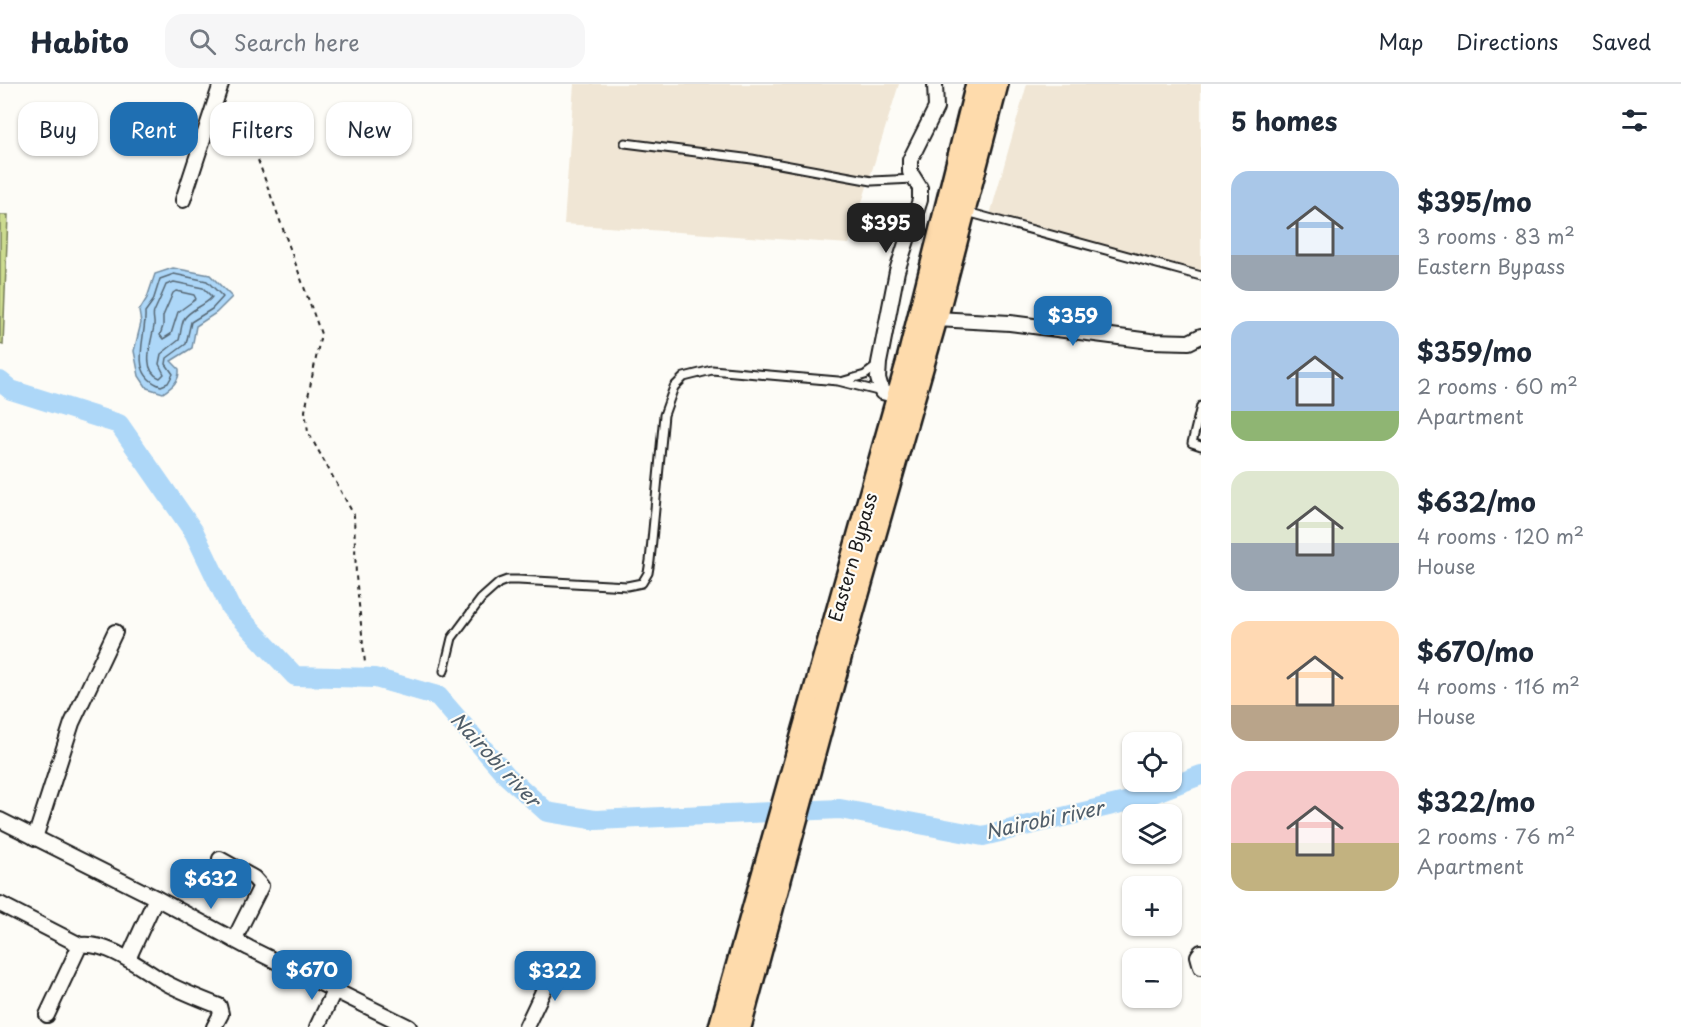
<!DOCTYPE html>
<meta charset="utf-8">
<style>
:root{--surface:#fff;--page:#f6f6f7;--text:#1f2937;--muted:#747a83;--line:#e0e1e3;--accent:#1f6fb2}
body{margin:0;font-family:"Playpen Sans",sans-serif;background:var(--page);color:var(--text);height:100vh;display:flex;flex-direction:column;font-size:22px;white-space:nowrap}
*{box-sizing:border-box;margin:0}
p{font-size:20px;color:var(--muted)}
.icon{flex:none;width:33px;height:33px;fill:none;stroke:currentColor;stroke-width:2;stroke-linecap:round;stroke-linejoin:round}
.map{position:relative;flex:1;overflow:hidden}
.side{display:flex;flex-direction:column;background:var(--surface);width:480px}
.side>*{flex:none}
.guide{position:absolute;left:18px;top:18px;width:570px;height:54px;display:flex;gap:12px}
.controls{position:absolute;left:1122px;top:648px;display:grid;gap:12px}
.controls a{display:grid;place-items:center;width:60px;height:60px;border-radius:12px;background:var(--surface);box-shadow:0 2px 4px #0004;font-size:30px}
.price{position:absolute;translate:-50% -51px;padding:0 14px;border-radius:12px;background:var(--accent);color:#fff;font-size:20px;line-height:39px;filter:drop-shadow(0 2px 3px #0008)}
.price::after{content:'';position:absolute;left:50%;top:36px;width:18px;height:14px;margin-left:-9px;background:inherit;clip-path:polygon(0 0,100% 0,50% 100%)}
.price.current{background:#222;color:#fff}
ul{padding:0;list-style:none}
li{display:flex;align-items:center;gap:18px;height:150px;padding:0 30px}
li span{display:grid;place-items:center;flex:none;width:168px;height:120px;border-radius:18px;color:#555}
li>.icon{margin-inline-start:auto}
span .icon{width:72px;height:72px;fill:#fffc;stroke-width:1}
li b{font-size:26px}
h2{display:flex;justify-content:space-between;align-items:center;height:72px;padding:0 30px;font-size:26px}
.chip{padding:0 21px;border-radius:18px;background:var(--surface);box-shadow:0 2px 4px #0004;font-size:21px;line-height:54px}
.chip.current{background:var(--accent);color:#fff}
header{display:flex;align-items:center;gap:36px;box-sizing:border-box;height:84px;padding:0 30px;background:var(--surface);border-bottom:2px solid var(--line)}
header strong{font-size:28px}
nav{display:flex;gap:33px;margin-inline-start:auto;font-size:21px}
.search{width:420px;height:54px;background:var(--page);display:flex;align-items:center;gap:15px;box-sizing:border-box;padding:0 21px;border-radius:18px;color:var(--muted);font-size:22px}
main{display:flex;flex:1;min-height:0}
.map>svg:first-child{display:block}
.built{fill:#f0e6d5}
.green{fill:#ccdb8f;stroke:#747c56;stroke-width:1.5}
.water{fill:#add7f8;stroke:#738ca0;stroke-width:1.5}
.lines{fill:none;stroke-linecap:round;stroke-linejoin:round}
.shore{stroke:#566774;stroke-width:1.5}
.river{stroke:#add7f8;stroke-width:20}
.lane-casing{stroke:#1c1c1c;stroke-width:11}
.street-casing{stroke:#1c1c1c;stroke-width:18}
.primary-casing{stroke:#1c1c1c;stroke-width:26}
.path{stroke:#1c1c1c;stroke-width:2;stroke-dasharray:4.5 4.5;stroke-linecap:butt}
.lane{stroke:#fdfcf7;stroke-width:7}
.street{stroke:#fdfcf7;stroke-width:14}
.primary{stroke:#fedbac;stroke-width:21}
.labels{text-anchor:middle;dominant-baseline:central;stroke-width:4.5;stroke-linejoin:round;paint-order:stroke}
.street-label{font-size:18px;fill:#1c1c1c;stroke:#fdfcf7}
.water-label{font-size:20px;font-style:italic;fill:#4f5d69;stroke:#fdfcf7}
</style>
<header>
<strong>Habito</strong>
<div class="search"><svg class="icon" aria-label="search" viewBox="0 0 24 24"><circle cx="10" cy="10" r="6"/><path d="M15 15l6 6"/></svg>Search here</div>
<nav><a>Map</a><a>Directions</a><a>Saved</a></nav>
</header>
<main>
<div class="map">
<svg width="1201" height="943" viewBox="0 0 1201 943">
<rect width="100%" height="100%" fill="#fdfcf7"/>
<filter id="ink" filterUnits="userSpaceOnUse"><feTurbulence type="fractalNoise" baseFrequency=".0167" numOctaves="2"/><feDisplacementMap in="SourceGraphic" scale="12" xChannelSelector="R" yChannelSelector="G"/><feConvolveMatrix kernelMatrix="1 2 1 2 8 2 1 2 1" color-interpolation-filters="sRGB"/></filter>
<g filter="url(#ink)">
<!-- built -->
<g class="built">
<polygon points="574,0 899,0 849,160 564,140"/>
<polygon points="1027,0 1201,0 1201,190 990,131"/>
</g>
<!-- green -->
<polygon class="green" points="0,131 8,131 3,261 0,260"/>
<!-- water -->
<path class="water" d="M173 184 210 191 232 213 216 229 196 242 192 264 171 277 179 285C180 297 172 303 163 309L147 304 139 292 134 267 141 239 139 227 147 214 155 190Z"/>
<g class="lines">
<!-- shore -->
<g class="shore">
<path d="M174 190 207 197 223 213 212 225 191 238 186 260 167 274 166 280 173 290 168 299 161 302C127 290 147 253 145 228L153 217 160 195Z"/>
<path d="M174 198 203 204 212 213C205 222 190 225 184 235 181 241 181 249 179 256L161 270 159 280 164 290 160 294C140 287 152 256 154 242 155 237 152 232 154 228 158 219 162 211 166 201Z"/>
<polygon points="176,207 194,211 196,215 178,228 171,250 163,255 160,251 163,242 163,232 173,209"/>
</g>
<!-- river -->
<polyline class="river" points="0,297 11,306 119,340 194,448 230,523 295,592 375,594 438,612 507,692 547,728 596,736 840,725 983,752 1138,715 1201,691"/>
<!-- lane casing -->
<g class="lane-casing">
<g id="lane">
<polyline points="625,59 752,75 872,97 914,95"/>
<polyline points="967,128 1201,192"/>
<polyline points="844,297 865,291 877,282"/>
<polyline points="1201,322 1192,359 1201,362"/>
<polyline points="444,587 452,554 481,515 499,499 507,496 518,496 627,502 642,499 648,489 650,477 664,331 674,303 684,293 712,286 838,297 882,308"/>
</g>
</g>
<!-- street casing -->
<g class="street-casing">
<g id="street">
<polyline points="183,116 221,0"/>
<polyline points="936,235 1010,239 1150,257 1189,258 1201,252"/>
<polyline points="898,312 882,308 878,294 879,279 897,187 920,116 920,104 910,88 910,76 936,24 935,0"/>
<polyline points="0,736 156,814 249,864 409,943"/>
<polyline points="35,754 72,639 115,548"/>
<polyline points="220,775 254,794 261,802 234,856"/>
<polyline points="0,820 80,861"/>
<polyline points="1201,868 1198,872 1201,883"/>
<polyline points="128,875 156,814"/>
<path d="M47 931 80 861C109 857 143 886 166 899 183 908 201 915 219 922L221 930 214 943"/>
<polyline points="317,943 335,905"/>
<polyline points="526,943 556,880"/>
</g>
</g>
<!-- primary casing -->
<g class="primary-casing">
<g id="primary">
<polyline points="720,943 907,280 977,0"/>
<polyline points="740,943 844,559 936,235 997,0"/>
</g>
</g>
<!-- path -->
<polyline class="path" points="227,22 250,54 321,250 305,327 308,348 354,431 356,492 365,579"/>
<!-- lane -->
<use href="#lane" class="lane"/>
<!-- street -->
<use href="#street" class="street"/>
<!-- primary -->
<use href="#primary" class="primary"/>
</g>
</g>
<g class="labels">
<!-- street labels -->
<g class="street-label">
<text transform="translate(852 473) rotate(-74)">Eastern Bypass</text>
</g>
<!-- water labels -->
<g class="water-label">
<text transform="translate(496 675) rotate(47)">Nairobi river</text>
<text transform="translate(1044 735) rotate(-12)">Nairobi river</text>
</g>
</g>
</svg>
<div class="controls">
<a><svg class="icon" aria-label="locate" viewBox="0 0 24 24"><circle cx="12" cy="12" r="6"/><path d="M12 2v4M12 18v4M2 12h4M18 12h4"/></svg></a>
<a><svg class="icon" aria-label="layers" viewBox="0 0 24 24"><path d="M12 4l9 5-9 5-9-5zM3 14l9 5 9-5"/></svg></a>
<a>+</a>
<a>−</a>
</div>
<b class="price current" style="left:886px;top:170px">$395</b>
<b class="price" style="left:1073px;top:263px">$359</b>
<b class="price" style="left:211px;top:826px">$632</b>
<b class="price" style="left:312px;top:917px">$670</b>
<b class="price" style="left:555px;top:918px">$322</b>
<div class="guide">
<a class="chip">Buy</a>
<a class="chip current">Rent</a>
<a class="chip">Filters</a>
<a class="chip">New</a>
</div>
</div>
<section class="side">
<h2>5 homes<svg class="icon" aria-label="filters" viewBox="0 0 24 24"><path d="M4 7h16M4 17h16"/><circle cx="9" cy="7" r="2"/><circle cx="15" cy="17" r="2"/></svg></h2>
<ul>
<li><span style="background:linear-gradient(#a9c7e8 70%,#9aa5b1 0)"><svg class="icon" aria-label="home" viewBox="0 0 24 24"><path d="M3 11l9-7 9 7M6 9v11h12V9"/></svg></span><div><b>$395/mo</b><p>3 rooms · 83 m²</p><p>Eastern Bypass</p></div></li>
<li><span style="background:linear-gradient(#a9c7e8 75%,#8fb573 0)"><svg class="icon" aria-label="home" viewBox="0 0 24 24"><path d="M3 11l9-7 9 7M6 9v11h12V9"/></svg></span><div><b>$359/mo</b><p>2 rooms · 60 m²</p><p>Apartment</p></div></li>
<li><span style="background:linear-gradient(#dfe7d0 60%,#9aa5b1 0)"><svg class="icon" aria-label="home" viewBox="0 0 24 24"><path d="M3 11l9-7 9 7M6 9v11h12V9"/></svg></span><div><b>$632/mo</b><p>4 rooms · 120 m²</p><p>House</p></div></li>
<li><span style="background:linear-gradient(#ffd9b3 70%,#b9a48a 0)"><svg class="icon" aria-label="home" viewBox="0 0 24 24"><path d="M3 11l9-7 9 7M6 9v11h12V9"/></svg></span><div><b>$670/mo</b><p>4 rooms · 116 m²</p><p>House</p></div></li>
<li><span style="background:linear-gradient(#f6c9c9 60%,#c2b280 0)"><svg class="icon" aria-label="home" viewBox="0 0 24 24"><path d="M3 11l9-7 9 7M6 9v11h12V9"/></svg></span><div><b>$322/mo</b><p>2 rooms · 76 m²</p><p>Apartment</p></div></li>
</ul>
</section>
</main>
